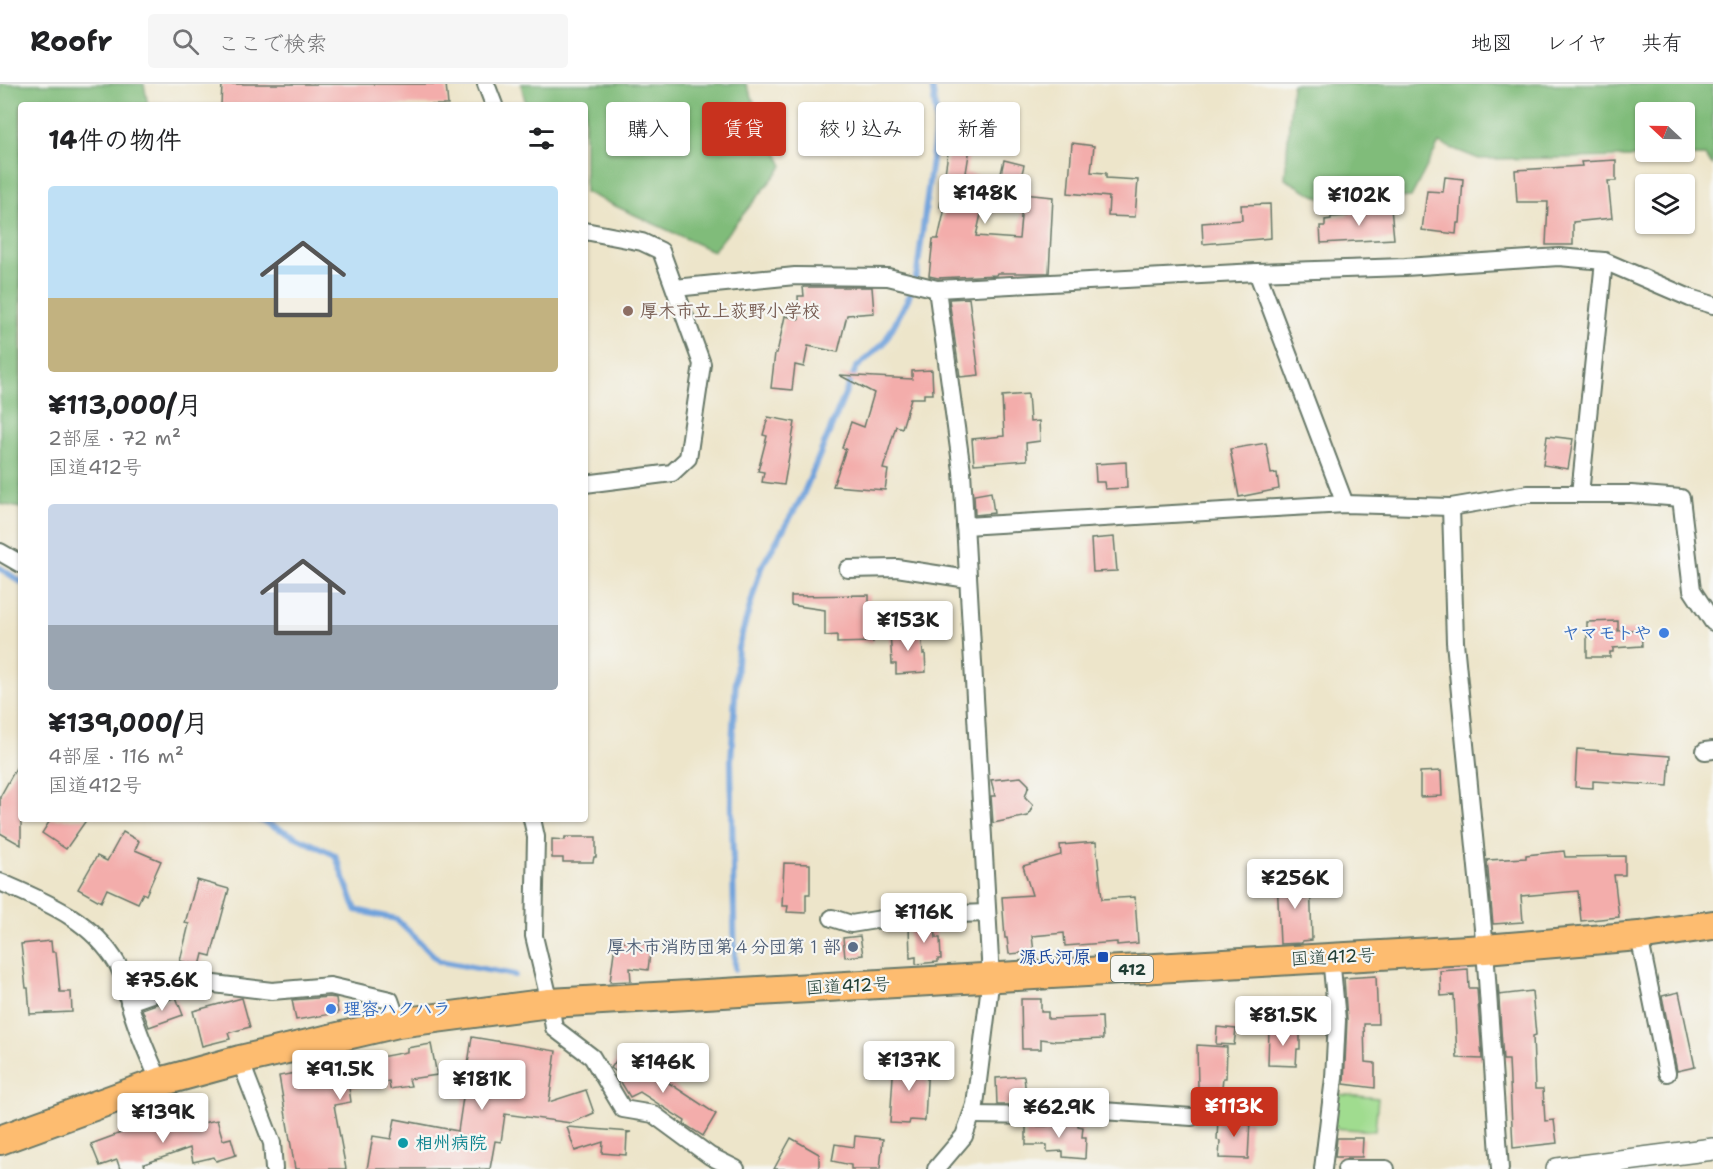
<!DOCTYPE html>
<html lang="ja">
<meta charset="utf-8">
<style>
:root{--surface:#fff;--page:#f6f6f6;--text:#202124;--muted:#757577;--line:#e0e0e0;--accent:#c8321e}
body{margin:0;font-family:"Shantell Sans","Klee One",sans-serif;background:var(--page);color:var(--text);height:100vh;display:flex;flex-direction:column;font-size:22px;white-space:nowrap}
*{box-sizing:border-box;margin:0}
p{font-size:20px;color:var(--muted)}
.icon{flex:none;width:33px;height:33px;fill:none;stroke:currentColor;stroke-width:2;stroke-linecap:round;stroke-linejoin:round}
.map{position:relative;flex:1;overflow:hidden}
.drawer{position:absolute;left:18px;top:18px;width:570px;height:720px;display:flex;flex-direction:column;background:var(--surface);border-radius:6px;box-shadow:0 2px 4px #0004}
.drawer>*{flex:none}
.hud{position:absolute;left:606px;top:18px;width:570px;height:54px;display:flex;gap:12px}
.needle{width:39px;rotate:292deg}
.buttons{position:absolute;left:1635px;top:18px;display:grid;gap:12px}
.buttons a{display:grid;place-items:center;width:60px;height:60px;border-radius:6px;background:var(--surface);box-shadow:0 2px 4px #0004;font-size:30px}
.price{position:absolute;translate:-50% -51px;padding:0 14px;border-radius:6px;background:#fff;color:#222;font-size:20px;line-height:39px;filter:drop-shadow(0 2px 3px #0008)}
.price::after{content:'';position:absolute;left:50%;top:36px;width:18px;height:14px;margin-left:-9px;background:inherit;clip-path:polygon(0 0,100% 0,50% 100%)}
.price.active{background:var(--accent);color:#fff}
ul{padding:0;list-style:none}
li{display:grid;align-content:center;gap:12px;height:318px;padding:0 30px}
li span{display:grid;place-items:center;height:186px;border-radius:6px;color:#555}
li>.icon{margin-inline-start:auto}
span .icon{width:108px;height:108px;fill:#fffc;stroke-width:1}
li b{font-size:26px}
h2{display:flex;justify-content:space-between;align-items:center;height:72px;padding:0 30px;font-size:26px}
.chip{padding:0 21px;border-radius:6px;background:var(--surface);box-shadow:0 2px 4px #0004;font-size:21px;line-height:54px}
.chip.active{background:var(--accent);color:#fff}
header{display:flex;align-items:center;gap:36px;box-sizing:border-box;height:84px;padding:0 30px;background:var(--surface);border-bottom:2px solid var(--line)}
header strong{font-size:28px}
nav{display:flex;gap:33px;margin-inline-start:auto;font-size:21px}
.search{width:420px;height:54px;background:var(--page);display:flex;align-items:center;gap:15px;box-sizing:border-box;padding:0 21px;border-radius:6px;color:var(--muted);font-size:22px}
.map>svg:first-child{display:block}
.green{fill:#a0dc8f;stroke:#608c62;stroke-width:1.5}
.forest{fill:#80bc7a;stroke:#507c57;stroke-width:1.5;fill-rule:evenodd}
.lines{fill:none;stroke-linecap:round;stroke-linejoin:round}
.stream{stroke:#70a2db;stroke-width:6}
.building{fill:#f3adab}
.minor-casing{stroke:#677868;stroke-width:20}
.tertiary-casing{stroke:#677868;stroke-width:24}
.trunk-casing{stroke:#677868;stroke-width:32}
.minor{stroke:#fff;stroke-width:16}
.tertiary{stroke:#fff;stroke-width:21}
.trunk{stroke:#fdbc70;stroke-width:28}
.education-dot{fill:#8d6e63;stroke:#f6f6f2;stroke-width:2}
.shop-dot{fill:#3f7fe0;stroke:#f6f6f2;stroke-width:2}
.service-dot{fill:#5c6f8a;stroke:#f6f6f2;stroke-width:2}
.transit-dot{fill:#1a4fb4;stroke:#f6f6f2;stroke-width:2}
.culture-dot{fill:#0f9aa8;stroke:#f6f6f2;stroke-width:2}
.labels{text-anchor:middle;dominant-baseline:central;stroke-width:4.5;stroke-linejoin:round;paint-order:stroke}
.shield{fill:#f6f6f2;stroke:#60746d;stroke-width:1.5}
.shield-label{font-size:16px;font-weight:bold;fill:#1f3d34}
.education-label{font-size:18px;font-weight:bold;fill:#785e54;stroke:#f6f6f2;text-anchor:start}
.shop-label{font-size:18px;font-weight:bold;fill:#366cbe;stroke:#f6f6f2;text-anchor:end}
.service-label{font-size:18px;font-weight:bold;fill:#4e5e75;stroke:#f6f6f2;text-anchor:end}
.transit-label{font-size:18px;font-weight:bold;fill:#164399;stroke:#f6f6f2;text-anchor:end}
.street-label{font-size:18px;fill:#1f3d34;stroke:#f6f6f2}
.culture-label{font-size:18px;font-weight:bold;fill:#0d838f;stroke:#f6f6f2;text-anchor:start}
</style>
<header>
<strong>Roofr</strong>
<div class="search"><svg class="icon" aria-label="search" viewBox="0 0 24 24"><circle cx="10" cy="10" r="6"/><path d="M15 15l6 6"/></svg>ここで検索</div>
<nav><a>地図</a><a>レイヤ</a><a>共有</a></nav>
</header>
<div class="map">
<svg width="1713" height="1085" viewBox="0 0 1713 1085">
<rect width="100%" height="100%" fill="#f6f6f2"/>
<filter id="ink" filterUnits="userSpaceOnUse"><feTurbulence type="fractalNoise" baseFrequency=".0167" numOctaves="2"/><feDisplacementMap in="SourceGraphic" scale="12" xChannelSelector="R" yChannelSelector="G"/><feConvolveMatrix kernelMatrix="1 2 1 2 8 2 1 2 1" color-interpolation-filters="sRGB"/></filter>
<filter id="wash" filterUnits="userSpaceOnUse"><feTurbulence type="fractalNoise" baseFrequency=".008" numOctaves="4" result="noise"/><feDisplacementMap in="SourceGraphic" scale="24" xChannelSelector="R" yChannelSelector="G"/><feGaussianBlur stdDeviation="1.35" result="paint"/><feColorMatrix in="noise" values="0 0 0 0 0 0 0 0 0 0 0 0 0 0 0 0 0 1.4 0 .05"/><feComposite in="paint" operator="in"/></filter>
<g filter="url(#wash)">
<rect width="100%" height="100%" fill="#ede5ca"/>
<!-- green -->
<polygon class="green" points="1336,1010 1378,1014 1375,1047 1332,1044"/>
<!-- forest -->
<g class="forest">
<polygon points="0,0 144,0 148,21 21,21 21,424 0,420"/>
<polygon points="521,0 746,0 783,82 713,167 585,108 585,21 526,21"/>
<path d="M1292 0H1713V81L1705 72 1479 75 1439 59 1411 113 1329 119 1285 95ZM1646 28H1684V68H1646Z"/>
</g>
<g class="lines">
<!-- stream -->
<g class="stream">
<polyline points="0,484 21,498"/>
<polyline points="258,735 335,771 356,826 396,835 439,877 515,891"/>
<polyline points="735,885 731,677 738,564 761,484 802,413 856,284 884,259 908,215 917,189 937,37 932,0"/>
</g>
</g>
<g id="blocks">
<!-- building -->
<g class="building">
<polygon points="222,0 446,0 448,21 221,21"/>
<polygon points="952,42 973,45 966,89 992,94 988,118 984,117 976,152 1019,155 1023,110 1053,113 1049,189 997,189 996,191 938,194 929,192 933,155 938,155 945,124 940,123"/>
<polygon points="1072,59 1094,62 1091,88 1106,89 1106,94 1138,96 1135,133 1108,132 1109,113 1068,109"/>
<polygon points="1004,76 1024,81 1020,98 1000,94"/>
<polygon points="1616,76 1616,97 1608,97 1612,134 1573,138 1573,161 1546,161 1548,118 1517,118 1515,86 1582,82 1581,78"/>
<polygon points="1445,93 1463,95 1460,139 1457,139 1456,150 1422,146 1427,107 1443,108"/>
<polygon points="1270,120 1271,154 1203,160 1202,139 1242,136 1241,121"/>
<polygon points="1391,124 1394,155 1321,159 1320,142 1325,142 1325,136 1331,135 1331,133 1348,132 1347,129"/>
<polygon points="803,203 872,203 874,229 847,231 838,268 808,262 804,283 795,281 792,306 771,304 775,269 777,269 785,232 799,235 798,212 804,212"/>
<polygon points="969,214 979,291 960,293 949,215"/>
<polygon points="932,286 933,310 924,310 924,314 911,314 902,344 896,342 883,385 888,386 885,406 833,402 846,365 842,364 851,338 864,343 874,309 839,291 912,295 912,287"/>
<polygon points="1028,310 1030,338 1039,337 1040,357 1026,359 1027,376 974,380 972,355 1004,352 1002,312"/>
<polygon points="768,333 795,338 784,401 762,398 764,388 758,387 767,352 763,351"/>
<polygon points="1547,352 1573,355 1568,385 1543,381"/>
<polygon points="1266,359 1271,390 1277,389 1279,405 1239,413 1230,365"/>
<polygon points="1126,378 1127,404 1105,405 1104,398 1096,398 1095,380"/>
<polygon points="991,408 994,429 975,431 974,411"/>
<polygon points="1114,453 1117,487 1093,488 1091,455"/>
<polygon points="869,511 869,522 873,522 873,558 837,559 837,551 825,552 825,526 791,521 791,512"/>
<polygon points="1618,537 1618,547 1641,545 1642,562 1613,564 1613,568 1610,568 1610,573 1587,573 1587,538"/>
<polygon points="921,546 923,570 925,569 926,588 896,590 896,580 892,580 890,548"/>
<polygon points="1577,665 1670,672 1668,702 1593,697 1593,704 1575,703"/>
<polygon points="21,675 21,761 0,749 0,713"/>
<polygon points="1441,687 1442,712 1420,713 1420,688"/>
<polygon points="1021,693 1029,701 1025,713 1033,721 1028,732 993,739 991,712 995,712 991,696"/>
<polygon points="51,735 87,735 66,765 42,749"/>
<polygon points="123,748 139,757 135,766 161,777 146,811 143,809 138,819 107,805 101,818 78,805 97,772 107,777"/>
<polygon points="565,753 596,753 596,773 594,773 593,778 563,778 563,774 552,774 552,755 565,756"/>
<polygon points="1096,758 1102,815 1135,813 1138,859 1117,861 1117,858 1065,862 1064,849 1032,852 1034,868 1009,870 1007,854 1005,854 1002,813 1032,811 1023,782 1061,771 1060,761"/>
<polygon points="1564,767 1565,773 1625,772 1625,791 1614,791 1619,833 1581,837 1578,807 1521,812 1523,838 1493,840 1487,776 1526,774 1526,771"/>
<polygon points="784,779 810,780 810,810 806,810 806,829 787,828 788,822 782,822"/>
<polygon points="1310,794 1312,856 1302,857 1302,859 1280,860 1277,795"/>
<polygon points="197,796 229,805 211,872 203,870 200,882 180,877 189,840 185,839"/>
<polygon points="935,841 936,854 940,854 941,875 938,875 938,878 916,880 916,873 910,874 909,842"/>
<polygon points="860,852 863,871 845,873 843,854"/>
<polygon points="51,857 52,868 56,868 60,908 71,908 72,928 30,930 28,904 26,904 21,860"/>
<polygon points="620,857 651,861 648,886 630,884 631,897 610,898 615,860 620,861"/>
<polygon points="1468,885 1469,904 1477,904 1482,975 1457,974 1454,911 1441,912 1440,887"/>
<polygon points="1376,892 1378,940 1364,940 1365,978 1375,979 1375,1004 1344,1000 1347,936 1344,894"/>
<polygon points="1498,901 1499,911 1532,907 1536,951 1533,952 1535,1005 1543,1005 1545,1037 1554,1036 1557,1059 1513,1064 1509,976 1503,976"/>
<polygon points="1679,908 1695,983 1677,987 1662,912"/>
<polygon points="176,913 183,931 149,943 142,925"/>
<polygon points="329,913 336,914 338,929 296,936 292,916"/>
<polygon points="242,914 250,943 228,949 230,955 202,962 193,927"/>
<polygon points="1021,915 1041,915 1041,928 1048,928 1048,935 1102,933 1103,955 1056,957 1041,955 1041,965 1022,965"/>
<polygon points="1217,943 1236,945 1234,961 1216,960"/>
<polygon points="1269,945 1300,946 1300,965 1297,965 1296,982 1268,981"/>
<polygon points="472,953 556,967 549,1018 586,1006 594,1029 571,1039 505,1030 501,1058 495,1057 490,1085 367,1085 373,1052 391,1055 395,1035 458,1047"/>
<polygon points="431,960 437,991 409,995 411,1002 390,1005 389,997 349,1004 351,1018 334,1021 346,1085 295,1085 279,992 407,968 407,964"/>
<polygon points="1197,961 1227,963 1226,994 1223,994 1222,1004 1198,1004"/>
<polygon points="622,968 716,1030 703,1052 684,1040 685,1037 640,1008 630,1013 619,995 621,991 611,984"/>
<polygon points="894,976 928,978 925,1037 910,1036 909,1040 890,1039"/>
<polygon points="1024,992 1027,1021 997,1021 996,994"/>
<polygon points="173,1033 178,1047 197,1040 217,1036 223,1056 231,1054 236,1071 216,1077 214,1073 193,1078 190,1064 144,1080 146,1085 120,1085 117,1076 100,1082 91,1060 151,1038 152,1040"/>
<polygon points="1218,1034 1250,1036 1248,1075 1219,1074 1220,1057 1217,1056"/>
<polygon points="1073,1036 1078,1036 1078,1042 1083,1043 1082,1053 1086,1053 1085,1075 1063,1073 1063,1067 1047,1068 1047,1061 1026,1061 1026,1042 1046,1042"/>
<polygon points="567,1043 631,1048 627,1049 626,1071 602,1069 603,1058 575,1067"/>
<polygon points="855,1052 883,1055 880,1085 851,1085 851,1081 832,1077 835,1060 854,1063"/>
<polygon points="791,1054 819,1070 819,1085 774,1085"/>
<polygon points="1337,1054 1363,1054 1362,1073 1335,1073"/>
</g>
</g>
</g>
<g filter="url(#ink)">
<use href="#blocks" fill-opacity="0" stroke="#677868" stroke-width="1.5"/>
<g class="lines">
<!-- minor casing -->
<g class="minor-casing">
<g id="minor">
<polyline points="486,0 494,21"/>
<polyline points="585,147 642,158 661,167 702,280 688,374 672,389 585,400"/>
<polyline points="1257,188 1345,420"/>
<polyline points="675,204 795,192 888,193 937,205"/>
<polyline points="1580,410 1604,177"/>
<polyline points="1451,423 1455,558 1485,865 1500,1085"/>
<polyline points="965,442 1345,420 1451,423 1528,410 1631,410 1681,414 1692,506 1713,538"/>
<polyline points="0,468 21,480"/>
<polyline points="848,485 897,484 968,495"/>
<polyline points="1705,667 1713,666"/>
<polyline points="532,735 536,753 534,852 550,919 554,944 592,973 623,1025 653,1030 710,1072 736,1085"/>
<path d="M0 798C46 818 91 835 118 881 125 894 127 912 131 925 139 951 149 974 160 998"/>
<polyline points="832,834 851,840 900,832 987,829"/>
<polyline points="1639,852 1667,989"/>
<polyline points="129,918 189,897 272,907 330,902 390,916 398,939"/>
<polyline points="240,976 272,1059 274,1085"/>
<polyline points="972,1031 1044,1032 1072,1025 1192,1033"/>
<polyline points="936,1085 964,1052 975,1021 991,893 962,387 937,205 1257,188 1405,183 1559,173 1604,177 1690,214 1713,221"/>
<polyline points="1323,1085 1334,994 1337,936 1331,873"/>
<polyline points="1346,1085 1386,1085"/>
</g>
</g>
<!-- tertiary casing -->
<g class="tertiary-casing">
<polyline id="tertiary" points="1557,1085 1713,1065"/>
</g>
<!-- trunk casing -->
<g class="trunk-casing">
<polyline id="trunk" points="0,1056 160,998 240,976 398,939 550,919 1485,865 1639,852 1713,841"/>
</g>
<!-- minor -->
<use href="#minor" class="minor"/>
<!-- tertiary -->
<use href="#tertiary" class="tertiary"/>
<!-- trunk -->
<use href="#trunk" class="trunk"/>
</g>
</g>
<!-- markers -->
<circle class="education-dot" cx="628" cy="227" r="6"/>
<g class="shop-dot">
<circle cx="1664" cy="549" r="6"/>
<circle cx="331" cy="925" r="6"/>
</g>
<circle class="service-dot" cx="853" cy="863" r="6"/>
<rect class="transit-dot" x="1097" y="867" width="12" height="12" rx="3"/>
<circle class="culture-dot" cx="403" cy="1059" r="6"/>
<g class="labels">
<!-- shield labels -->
<rect class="shield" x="1111" y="872" width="42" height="26" rx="4.5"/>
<g class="shield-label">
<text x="1132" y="885">412</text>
</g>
<!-- education labels -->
<g class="education-label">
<text x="640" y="227">厚木市立上荻野小学校</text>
</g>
<!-- shop labels -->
<g class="shop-label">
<text x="1652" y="549">ヤマモトや</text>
<text x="343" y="925" text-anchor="start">理容ハクハラ</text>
</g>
<!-- service labels -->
<g class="service-label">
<text x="841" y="863">厚木市消防団第４分団第１部</text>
</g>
<!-- transit labels -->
<g class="transit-label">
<text x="1091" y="873">源氏河原</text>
</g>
<!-- street labels -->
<g class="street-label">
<text transform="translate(1333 873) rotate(-3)">国道412号</text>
<text transform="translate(848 902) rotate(-3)">国道412号</text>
</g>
<!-- culture labels -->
<g class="culture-label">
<text x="415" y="1059">相州病院</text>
</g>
</g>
</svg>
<div class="buttons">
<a><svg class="needle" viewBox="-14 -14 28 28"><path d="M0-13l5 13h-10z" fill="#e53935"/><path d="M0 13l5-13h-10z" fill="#757577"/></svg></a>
<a><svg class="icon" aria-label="layers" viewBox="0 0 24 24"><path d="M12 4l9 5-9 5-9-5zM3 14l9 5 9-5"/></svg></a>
</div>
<b class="price" style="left:985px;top:141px">¥148K</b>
<b class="price" style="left:1359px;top:143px">¥102K</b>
<b class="price" style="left:908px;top:568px">¥153K</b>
<b class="price" style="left:1295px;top:826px">¥256K</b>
<b class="price" style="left:924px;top:860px">¥116K</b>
<b class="price" style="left:162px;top:928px">¥75.6K</b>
<b class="price" style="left:1283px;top:963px">¥81.5K</b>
<b class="price" style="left:909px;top:1008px">¥137K</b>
<b class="price" style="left:663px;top:1010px">¥146K</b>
<b class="price" style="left:340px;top:1017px">¥91.5K</b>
<b class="price" style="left:482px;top:1027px">¥181K</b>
<b class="price active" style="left:1234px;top:1054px">¥113K</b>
<b class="price" style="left:1059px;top:1055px">¥62.9K</b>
<b class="price" style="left:163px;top:1060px">¥139K</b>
<div class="hud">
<a class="chip">購入</a>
<a class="chip active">賃貸</a>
<a class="chip">絞り込み</a>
<a class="chip">新着</a>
</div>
<section class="drawer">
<h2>14件の物件<svg class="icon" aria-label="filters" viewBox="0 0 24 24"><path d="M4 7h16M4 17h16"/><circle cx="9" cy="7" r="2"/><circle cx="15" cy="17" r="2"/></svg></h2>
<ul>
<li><span style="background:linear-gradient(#bfe0f5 60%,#c2b280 0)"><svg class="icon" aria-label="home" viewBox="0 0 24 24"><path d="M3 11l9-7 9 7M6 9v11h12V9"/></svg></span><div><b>¥113,000/月</b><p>2部屋 · 72 m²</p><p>国道412号</p></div></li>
<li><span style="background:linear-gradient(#c9d6e8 65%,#9aa5b1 0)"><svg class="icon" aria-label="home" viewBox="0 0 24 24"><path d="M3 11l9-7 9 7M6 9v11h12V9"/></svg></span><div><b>¥139,000/月</b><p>4部屋 · 116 m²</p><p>国道412号</p></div></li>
</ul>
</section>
</div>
